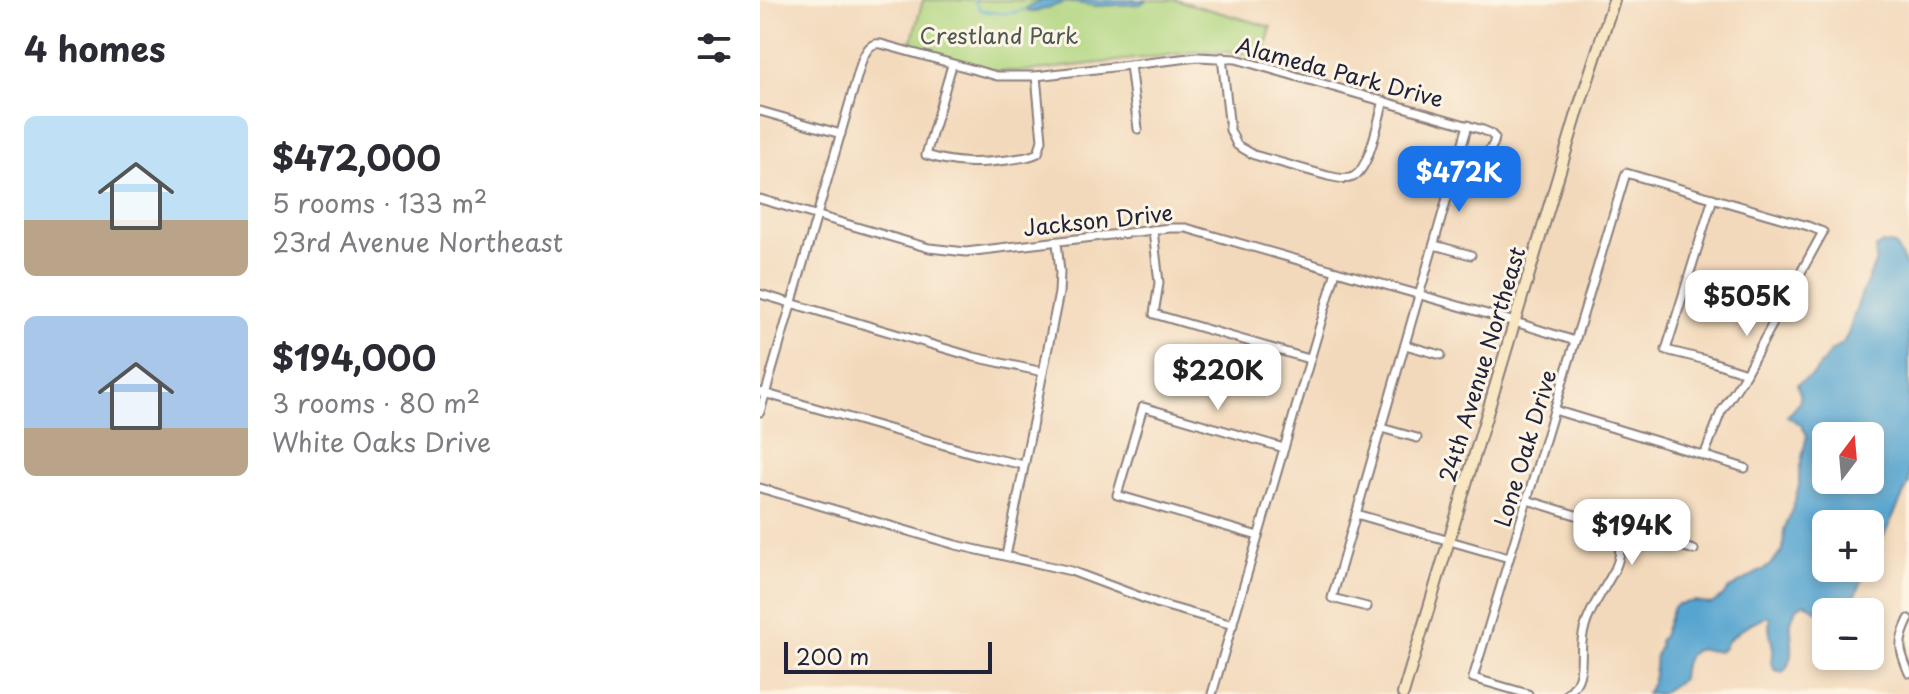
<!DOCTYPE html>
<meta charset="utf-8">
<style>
:root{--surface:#fff;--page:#f2f2f3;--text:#2b2b33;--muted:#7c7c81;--accent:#1a73e8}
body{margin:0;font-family:"Playpen Sans",sans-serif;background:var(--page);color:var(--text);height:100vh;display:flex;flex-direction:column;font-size:30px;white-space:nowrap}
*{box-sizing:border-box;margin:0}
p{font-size:26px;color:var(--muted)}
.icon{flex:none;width:44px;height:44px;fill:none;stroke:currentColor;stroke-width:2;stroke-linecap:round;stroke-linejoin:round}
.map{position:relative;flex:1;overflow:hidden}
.panel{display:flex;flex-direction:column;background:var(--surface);width:760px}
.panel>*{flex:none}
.needle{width:52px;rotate:16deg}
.buttons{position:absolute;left:1052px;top:422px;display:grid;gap:16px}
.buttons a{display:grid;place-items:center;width:72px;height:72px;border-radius:12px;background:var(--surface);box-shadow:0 4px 12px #0003;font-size:40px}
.scale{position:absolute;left:24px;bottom:20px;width:208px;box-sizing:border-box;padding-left:8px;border:4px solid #22223b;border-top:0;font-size:22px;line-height:28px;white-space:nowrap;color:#22223b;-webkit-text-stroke:6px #fcf5e5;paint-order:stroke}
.price{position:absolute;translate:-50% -68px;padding:0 18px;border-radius:16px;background:#fff;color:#222;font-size:26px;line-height:52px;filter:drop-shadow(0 2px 4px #0008)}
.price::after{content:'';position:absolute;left:50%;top:48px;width:24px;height:18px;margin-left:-12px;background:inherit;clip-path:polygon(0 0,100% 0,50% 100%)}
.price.active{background:var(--accent);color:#fff}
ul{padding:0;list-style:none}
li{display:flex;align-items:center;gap:24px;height:200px;padding:0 24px}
li span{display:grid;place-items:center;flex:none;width:224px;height:160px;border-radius:12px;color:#555}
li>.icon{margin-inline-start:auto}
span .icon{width:96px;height:96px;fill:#fffc;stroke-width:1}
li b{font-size:34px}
h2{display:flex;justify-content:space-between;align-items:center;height:96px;padding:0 24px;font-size:34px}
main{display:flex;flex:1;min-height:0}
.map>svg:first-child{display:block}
.green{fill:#b1d680;stroke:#6a7c5e;stroke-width:2}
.water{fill:#56a5d0;stroke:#3c6486;stroke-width:2;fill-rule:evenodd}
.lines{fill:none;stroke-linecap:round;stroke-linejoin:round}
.stream{stroke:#56a5d0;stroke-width:2}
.street-casing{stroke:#8a7e7b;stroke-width:11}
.secondary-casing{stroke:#8a7e7b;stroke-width:14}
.street{stroke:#fff;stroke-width:7}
.secondary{stroke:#f9e7c3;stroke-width:10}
.labels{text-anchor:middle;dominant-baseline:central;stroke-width:6;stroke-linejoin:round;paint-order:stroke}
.park-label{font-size:22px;fill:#4d5850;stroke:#fcf5e5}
.street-label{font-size:22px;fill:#22223b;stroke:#fcf5e5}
</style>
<main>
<section class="panel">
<h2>4 homes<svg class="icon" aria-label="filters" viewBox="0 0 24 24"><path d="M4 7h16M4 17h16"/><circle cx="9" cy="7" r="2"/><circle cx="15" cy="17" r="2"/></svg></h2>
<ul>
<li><span style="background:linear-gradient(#bfe0f5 65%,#b9a48a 0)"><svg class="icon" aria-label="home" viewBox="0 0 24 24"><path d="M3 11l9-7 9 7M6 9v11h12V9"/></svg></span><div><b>$472,000</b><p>5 rooms · 133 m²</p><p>23rd Avenue Northeast</p></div></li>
<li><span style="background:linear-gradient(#a9c7e8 70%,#b9a48a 0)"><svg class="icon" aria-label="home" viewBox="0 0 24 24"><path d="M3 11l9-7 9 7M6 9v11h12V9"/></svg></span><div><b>$194,000</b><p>3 rooms · 80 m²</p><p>White Oaks Drive</p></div></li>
</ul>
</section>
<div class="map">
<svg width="1149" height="694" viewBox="0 0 1149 694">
<rect width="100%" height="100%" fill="#fcf5e5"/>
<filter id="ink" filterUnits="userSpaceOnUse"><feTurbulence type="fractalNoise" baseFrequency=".0125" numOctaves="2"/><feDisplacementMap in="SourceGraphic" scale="16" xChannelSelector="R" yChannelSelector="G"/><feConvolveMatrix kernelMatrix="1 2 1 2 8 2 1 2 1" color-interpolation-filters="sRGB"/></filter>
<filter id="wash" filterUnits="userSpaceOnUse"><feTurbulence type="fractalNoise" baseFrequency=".006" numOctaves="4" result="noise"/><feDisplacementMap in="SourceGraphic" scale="32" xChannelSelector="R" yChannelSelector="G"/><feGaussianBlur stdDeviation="1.8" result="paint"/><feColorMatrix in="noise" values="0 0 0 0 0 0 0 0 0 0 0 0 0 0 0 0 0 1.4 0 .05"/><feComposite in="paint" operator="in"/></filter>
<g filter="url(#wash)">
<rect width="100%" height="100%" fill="#f3d9bb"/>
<!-- green -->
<polygon class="green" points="163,0 416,0 511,27 503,59 483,53 445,51 269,71 238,71 224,69 150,47"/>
<!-- water -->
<g class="water">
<polygon points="284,0 386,0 381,4 337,6 306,2 275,12 269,12 266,9 270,5"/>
<path d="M1122 243 1135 245 1149 271V483L1110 565V524H1066V568H1108L1096 594 1080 612C1072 612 1066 614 1059 612 1054 610 1051 606 1045 603L1037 608C1026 625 1033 632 1032 649 1032 656 1029 663 1026 669L1022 672 1015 670C1009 660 1014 659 1013 649 1012 637 1007 632 1010 620L1008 616C997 618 973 634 966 643 965 645 965 648 963 649 956 657 941 642 929 655 923 661 923 671 922 679L900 694H886C891 686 895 677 895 667 896 658 894 655 900 647L899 641 903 636 913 607 918 604 935 601 951 604 963 596 968 589 1008 567 1023 550 1024 530 1031 513 1039 486V471L1047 435 1041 425 1027 416C1033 411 1042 402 1040 394 1039 390 1037 387 1037 384L1053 375 1071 351 1083 343 1088 334 1100 298 1116 261 1115 248ZM1110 436V480H1066V436Z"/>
</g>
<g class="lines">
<!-- stream -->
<path class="stream" d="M214 0 220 10C236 14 251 15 265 9"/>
</g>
</g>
<g filter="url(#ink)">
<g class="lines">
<!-- street casing -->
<g class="street-casing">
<g id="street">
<path d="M462 57 470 130 477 145 494 155 568 176C577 178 585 180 593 177 610 169 618 119 624 101"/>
<path d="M192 65 166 155C196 164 217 164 247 160 258 158 269 158 278 153L282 140 276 76"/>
<polyline points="370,65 378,129"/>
<polyline points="0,111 81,134"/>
<polyline points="953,198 906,350 946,360 986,373"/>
<polyline points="0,199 169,248 206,252 410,228 426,228 755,322 815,341"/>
<polyline points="393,230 399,283 394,314 549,359"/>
<polyline points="674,245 711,255"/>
<polyline points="0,294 214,357 283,372"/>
<polyline points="645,345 681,355"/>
<polyline points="0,392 219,455 264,465"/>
<polyline points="794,410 985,468"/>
<path d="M0 412 102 60C106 51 110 42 121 44L237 76H276L438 57 476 59 723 130 730 133 735 138C732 157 715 158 699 159"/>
<polyline points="621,428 657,438"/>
<polyline points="0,488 196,545 311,571 399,604 473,625"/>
<path d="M767 500C781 504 795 509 809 513 836 521 873 531 855 569 844 590 830 608 824 630 817 655 829 676 807 694"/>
<polyline points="596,514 749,558"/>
<polyline points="498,536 357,495 383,407 524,448"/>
<polyline points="859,545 895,538 934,550"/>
<polyline points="246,556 299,293 300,272 297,242"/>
<polyline points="607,607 572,598 708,125"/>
<path d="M1149 619C1137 643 1139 650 1149 673"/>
<polyline points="452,694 576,271"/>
<polyline points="768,694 713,678 866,173 1048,226 1063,232 982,380 961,412 944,456"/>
</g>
</g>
<!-- secondary casing -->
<g class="secondary-casing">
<polyline id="secondary" points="643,694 819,107 854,0"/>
</g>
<!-- street -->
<use href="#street" class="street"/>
<!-- secondary -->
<use href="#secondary" class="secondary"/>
</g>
</g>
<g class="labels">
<!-- park labels -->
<g class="park-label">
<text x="239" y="34">Crestland Park</text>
</g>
<!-- street labels -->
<g class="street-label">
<text transform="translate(580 71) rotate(15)">Alameda Park Drive</text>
<text transform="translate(338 219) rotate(-6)">Jackson Drive</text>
<text transform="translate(721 364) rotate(-73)">24th Avenue Northeast</text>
<text transform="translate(764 448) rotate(-73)">Lone Oak Drive</text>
</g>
</g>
</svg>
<div class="buttons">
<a><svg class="needle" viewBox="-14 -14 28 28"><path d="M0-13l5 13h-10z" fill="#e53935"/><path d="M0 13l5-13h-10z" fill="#7c7c81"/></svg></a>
<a>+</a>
<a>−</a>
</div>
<div class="scale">200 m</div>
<b class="price active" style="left:699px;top:214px">$472K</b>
<b class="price" style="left:987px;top:338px">$505K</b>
<b class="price" style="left:458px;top:412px">$220K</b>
<b class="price" style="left:872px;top:567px">$194K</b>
</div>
</main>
